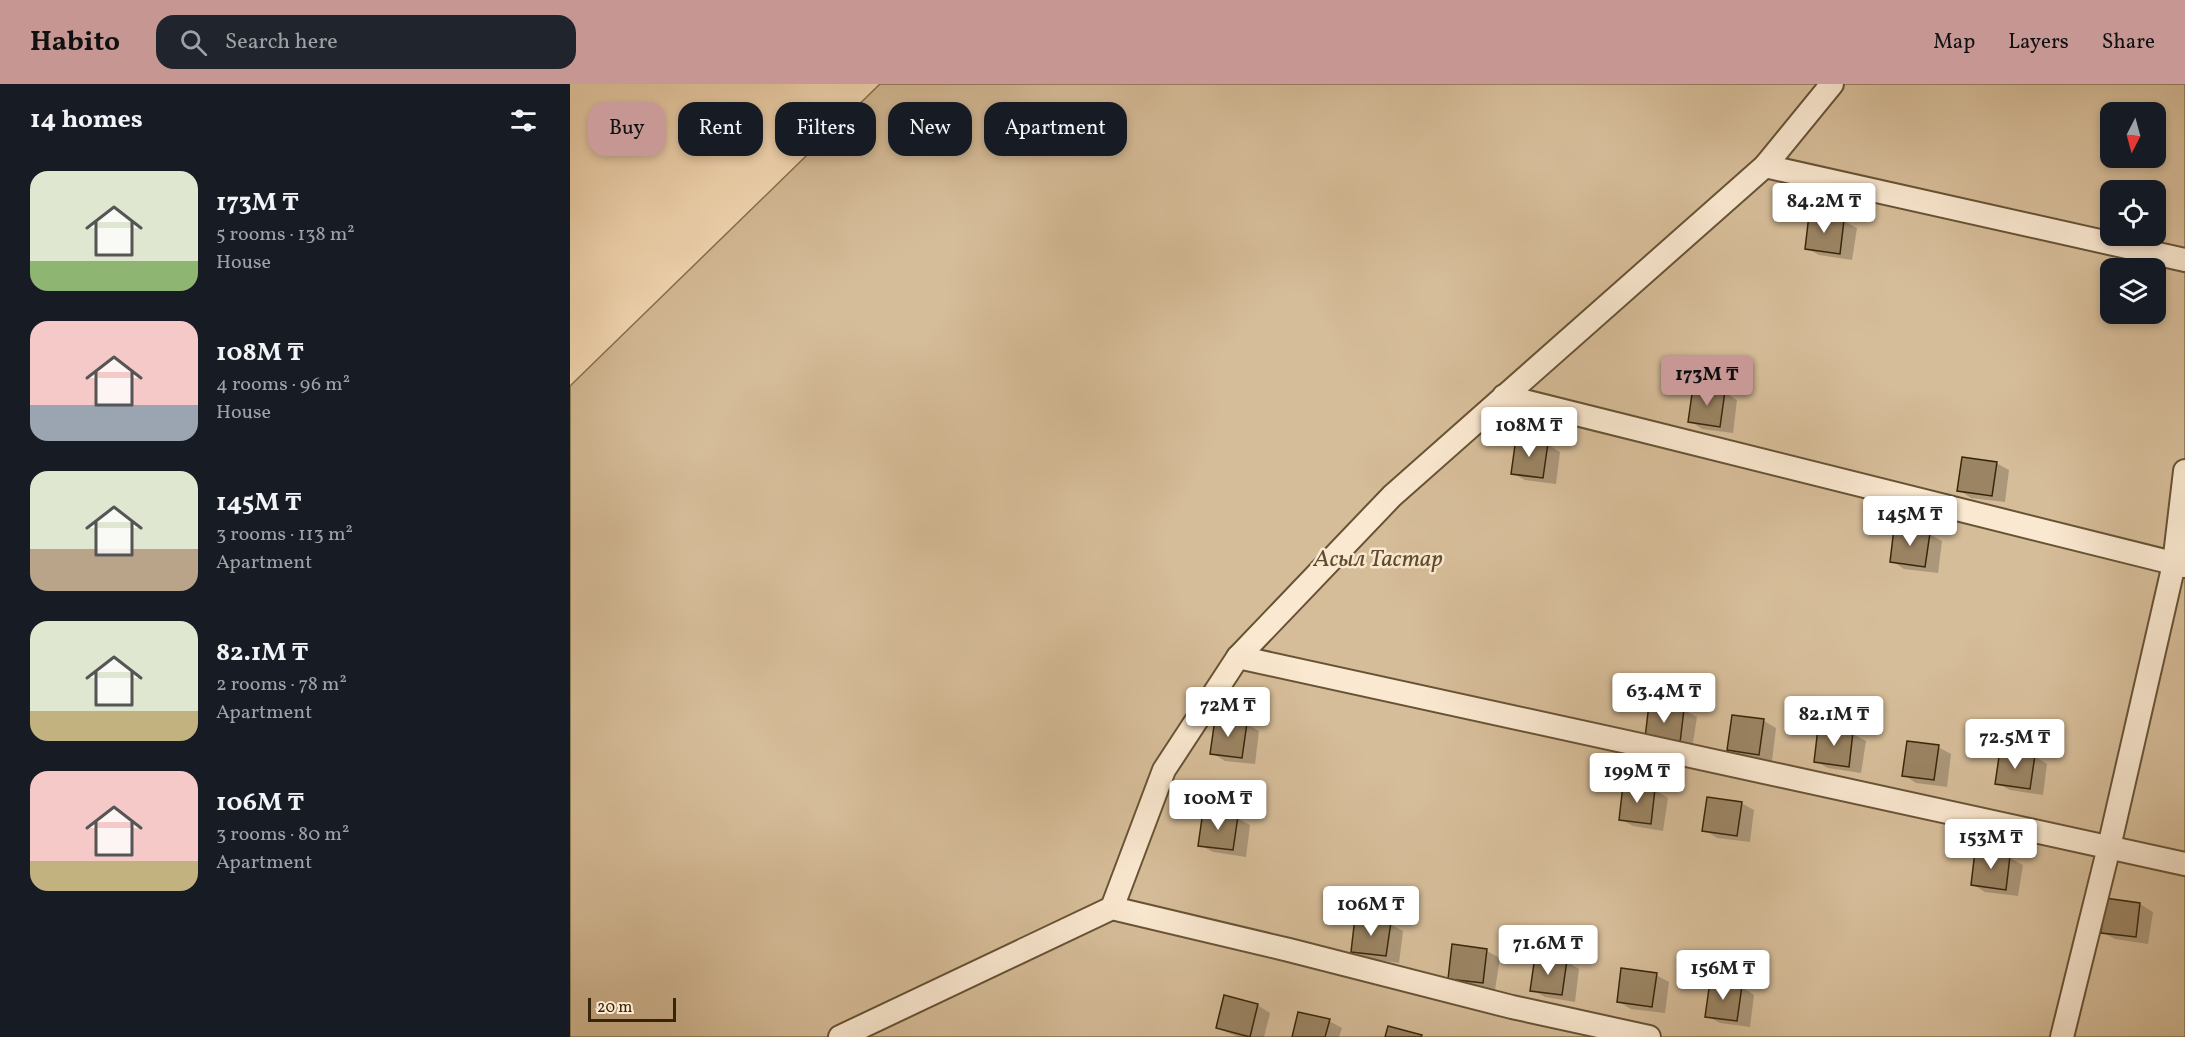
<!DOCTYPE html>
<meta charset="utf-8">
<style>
:root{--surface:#171b24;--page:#20242c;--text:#f1f3f6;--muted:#9ea1a6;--accent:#c59692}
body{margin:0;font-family:Vollkorn,serif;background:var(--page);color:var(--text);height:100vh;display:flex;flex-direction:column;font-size:22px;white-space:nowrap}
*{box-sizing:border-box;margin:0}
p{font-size:20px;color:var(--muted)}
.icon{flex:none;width:33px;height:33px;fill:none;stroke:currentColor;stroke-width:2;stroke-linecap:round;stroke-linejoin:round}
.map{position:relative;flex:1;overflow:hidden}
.panel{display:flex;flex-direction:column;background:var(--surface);width:570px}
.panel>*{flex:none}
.banner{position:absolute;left:18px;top:18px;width:570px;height:54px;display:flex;gap:12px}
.needle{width:39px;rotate:186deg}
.tools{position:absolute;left:1530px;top:18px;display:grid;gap:12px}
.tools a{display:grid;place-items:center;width:66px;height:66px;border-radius:12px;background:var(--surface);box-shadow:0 3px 9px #0003;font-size:30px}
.scale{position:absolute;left:18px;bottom:15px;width:88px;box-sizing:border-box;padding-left:6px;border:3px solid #372509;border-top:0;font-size:16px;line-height:21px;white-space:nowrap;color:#372509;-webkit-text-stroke:4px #fae8d0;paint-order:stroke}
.price{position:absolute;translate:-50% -51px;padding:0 14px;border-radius:6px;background:#fff;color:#222;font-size:20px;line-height:39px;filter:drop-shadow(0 2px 3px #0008)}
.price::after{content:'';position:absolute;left:50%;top:36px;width:18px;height:14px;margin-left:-9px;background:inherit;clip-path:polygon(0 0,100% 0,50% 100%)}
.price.current{background:var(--accent);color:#111}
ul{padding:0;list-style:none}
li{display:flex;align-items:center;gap:18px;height:150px;padding:0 30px}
li span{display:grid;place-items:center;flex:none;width:168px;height:120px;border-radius:18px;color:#555}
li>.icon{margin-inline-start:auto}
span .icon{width:72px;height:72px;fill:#fffc;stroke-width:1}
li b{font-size:26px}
h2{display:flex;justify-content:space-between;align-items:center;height:72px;padding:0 30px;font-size:26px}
.pill{padding:0 21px;border-radius:18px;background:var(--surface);box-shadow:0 3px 9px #0003;font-size:21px;line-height:54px}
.pill.current{background:var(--accent);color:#111}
header{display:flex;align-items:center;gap:36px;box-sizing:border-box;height:84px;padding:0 30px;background:var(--accent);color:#111}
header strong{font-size:28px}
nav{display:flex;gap:33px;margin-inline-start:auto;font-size:21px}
.search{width:420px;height:54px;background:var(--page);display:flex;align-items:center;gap:15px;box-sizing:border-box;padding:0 21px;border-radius:18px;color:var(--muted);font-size:22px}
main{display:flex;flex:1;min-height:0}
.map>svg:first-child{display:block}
.green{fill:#d6bd99;stroke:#867151;stroke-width:1.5;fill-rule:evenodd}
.shadow{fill:#0003}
.building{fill:#9b8463;stroke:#372509;stroke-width:1.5}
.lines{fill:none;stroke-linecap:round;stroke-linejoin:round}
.street-casing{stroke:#675334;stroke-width:26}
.street{stroke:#fae8d0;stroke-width:22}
.labels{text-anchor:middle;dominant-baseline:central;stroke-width:5;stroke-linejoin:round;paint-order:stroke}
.park-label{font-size:24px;font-style:italic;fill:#5f4b2d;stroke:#fae8d0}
</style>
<header>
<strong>Habito</strong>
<div class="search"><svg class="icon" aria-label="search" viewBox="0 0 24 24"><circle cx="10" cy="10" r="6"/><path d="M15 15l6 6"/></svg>Search here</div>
<nav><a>Map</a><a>Layers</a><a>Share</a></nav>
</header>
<main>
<section class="panel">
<h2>14 homes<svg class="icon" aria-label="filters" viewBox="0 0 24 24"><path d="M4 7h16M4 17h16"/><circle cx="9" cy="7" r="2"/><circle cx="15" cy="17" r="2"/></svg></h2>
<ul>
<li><span style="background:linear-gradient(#dfe7d0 75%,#8fb573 0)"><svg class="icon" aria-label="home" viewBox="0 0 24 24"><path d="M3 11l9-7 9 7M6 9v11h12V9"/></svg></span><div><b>173M ₸</b><p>5 rooms · 138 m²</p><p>House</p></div></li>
<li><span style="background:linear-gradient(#f6c9c9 70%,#9aa5b1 0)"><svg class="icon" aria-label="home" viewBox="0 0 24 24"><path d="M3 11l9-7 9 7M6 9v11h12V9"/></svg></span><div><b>108M ₸</b><p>4 rooms · 96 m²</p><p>House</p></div></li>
<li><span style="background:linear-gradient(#dfe7d0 65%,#b9a48a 0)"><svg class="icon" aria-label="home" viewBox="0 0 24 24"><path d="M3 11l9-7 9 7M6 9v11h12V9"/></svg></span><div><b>145M ₸</b><p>3 rooms · 113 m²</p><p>Apartment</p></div></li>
<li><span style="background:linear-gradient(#dfe7d0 75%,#c2b280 0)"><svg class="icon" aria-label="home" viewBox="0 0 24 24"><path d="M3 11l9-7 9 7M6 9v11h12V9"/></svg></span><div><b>82.1M ₸</b><p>2 rooms · 78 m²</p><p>Apartment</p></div></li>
<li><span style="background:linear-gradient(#f6c9c9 75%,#c2b280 0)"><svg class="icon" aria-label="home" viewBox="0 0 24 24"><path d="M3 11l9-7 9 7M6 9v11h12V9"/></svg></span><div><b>106M ₸</b><p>3 rooms · 80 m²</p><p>Apartment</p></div></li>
</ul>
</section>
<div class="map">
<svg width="1615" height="953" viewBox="0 0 1615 953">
<rect width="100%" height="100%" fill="#f7dcb7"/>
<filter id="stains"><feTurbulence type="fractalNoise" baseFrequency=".00333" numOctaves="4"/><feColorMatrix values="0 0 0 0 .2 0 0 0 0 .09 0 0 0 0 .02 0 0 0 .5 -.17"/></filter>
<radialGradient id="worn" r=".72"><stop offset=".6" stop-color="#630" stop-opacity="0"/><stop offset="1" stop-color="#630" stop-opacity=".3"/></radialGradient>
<!-- green -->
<path class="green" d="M310 0H1615V953H0V302ZM1540 28H1586V74H1540ZM1540 106H1586V152H1540ZM1540 184H1586V230H1540Z"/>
<!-- shadow -->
<g class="shadow">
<polygon points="1241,133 1274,137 1287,144 1282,176 1249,171 1236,164"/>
<polygon points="1154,308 1167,316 1163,349 1132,345 1120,337"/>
<polygon points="977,360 990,368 986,400 955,396 942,389"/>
<polygon points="1426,379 1439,386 1435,418 1401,414 1389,406"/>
<polygon points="1359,450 1372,457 1368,489 1334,485 1322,477"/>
<polygon points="1114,626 1127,633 1122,665 1089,661"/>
<polygon points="1194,637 1206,644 1202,677 1171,673 1159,665"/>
<polygon points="677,640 689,647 685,680 655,677 642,669"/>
<polygon points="1250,645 1283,650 1296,657 1291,689 1258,684 1245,677"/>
<polygon points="1368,663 1381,670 1377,703 1346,699 1334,691"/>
<polygon points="1464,672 1477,680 1473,711 1440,706 1427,699"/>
<polygon points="1055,702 1085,706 1098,714 1093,747 1063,742 1050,735"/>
<polygon points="1171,719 1184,726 1180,758 1147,754 1134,746"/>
<polygon points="667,734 680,741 676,773 643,768 630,761"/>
<polygon points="1407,769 1440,774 1453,781 1448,812 1415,808 1402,800"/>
<polygon points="1537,816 1570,820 1583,828 1578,860 1545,855 1532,848"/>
<polygon points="820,840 833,847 829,879 795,874 783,867"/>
<polygon points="884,862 917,867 930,874 925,906 892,901 879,894"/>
<polygon points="996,877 1009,885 1005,918 975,913 962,906"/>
<polygon points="1086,891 1099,898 1095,929 1061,925 1049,918"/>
<polygon points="1172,903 1184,911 1180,943 1150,939 1137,932"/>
<polygon points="687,921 700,929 694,953 668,953 647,944"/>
<polygon points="759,937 772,944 769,953 724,953"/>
</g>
<!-- building -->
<g class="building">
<polygon points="1239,131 1274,136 1270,170 1235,165"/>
<polygon points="1123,303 1155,307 1150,343 1118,338"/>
<polygon points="946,354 978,359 973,394 941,390"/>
<polygon points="1392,373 1427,378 1422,412 1387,407"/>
<polygon points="1324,444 1360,449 1355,483 1320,478"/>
<polygon points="1079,620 1114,625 1110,659 1075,654"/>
<polygon points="1162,631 1194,635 1189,671 1157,666"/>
<polygon points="645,635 677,639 672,674 640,670"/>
<polygon points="1248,644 1283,648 1279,683 1244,678"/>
<polygon points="1337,657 1369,661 1364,696 1332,692"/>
<polygon points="1430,666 1465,671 1460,705 1425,700"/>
<polygon points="1053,701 1085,705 1081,740 1049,736"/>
<polygon points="1137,713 1172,718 1167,752 1132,747"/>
<polygon points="633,727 668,732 663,766 628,762"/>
<polygon points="1405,767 1440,772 1436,806 1401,801"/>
<polygon points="1535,814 1570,819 1566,853 1531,849"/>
<polygon points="785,833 821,838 816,872 781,868"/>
<polygon points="882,860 917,865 913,899 878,895"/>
<polygon points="965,872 997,876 992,911 960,907"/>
<polygon points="1051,884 1087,889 1082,923 1047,918"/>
<polygon points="1140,897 1172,902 1167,937 1135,933"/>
<polygon points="654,911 688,920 680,953 646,944"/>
<polygon points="728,928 760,935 755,953 722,953"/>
<polygon points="818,942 852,951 851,953 815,953"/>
</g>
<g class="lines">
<!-- street casing -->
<g class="street-casing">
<g id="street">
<polyline points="1262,0 1195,82 822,412 668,573 1615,780"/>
<polyline points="1195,82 1615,176"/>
<polyline points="934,312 1615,482"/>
<polyline points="542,824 594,686 668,573"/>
<polyline points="270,953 542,824 719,866 942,923 1079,953"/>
<polyline points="1492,953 1539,763 1604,480 1615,387"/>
</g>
</g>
<!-- street -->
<use href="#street" class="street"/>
</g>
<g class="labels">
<!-- park labels -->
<g class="park-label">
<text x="808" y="476">Асыл Тастар</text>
</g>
</g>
<rect width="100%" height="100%" filter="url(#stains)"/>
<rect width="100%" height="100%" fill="url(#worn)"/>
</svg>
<div class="tools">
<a><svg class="needle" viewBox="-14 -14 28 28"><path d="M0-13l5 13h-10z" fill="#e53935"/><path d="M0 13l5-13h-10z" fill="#9ea1a6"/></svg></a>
<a><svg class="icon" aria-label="locate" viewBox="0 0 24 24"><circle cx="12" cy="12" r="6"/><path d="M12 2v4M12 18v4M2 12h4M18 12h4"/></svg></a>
<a><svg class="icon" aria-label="layers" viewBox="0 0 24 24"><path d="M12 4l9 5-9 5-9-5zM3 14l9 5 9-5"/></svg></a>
</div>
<div class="scale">20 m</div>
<b class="price" style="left:1254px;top:150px">84.2M ₸</b>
<b class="price current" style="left:1137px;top:323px">173M ₸</b>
<b class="price" style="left:959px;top:374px">108M ₸</b>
<b class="price" style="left:1340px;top:463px">145M ₸</b>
<b class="price" style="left:1094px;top:640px">63.4M ₸</b>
<b class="price" style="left:658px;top:654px">72M ₸</b>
<b class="price" style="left:1264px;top:663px">82.1M ₸</b>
<b class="price" style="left:1445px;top:686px">72.5M ₸</b>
<b class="price" style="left:1067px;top:720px">199M ₸</b>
<b class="price" style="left:648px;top:747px">100M ₸</b>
<b class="price" style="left:1421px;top:786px">153M ₸</b>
<b class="price" style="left:801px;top:853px">106M ₸</b>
<b class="price" style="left:978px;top:892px">71.6M ₸</b>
<b class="price" style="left:1153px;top:917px">156M ₸</b>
<div class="banner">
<a class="pill current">Buy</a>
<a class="pill">Rent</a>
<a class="pill">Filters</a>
<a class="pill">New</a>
<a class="pill">Apartment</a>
</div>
</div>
</main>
